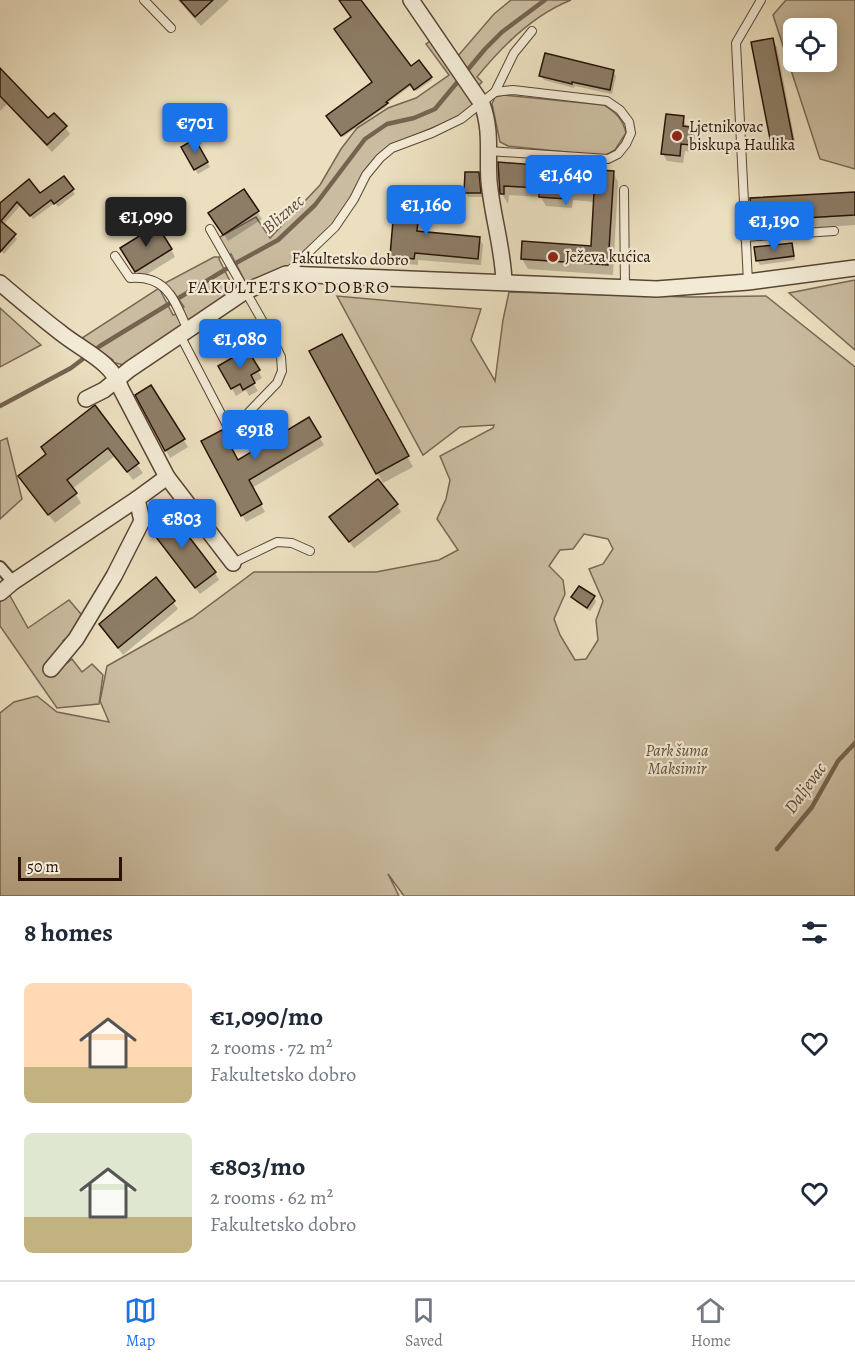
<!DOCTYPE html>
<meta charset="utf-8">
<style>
:root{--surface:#fff;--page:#f2f2f3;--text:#1f2937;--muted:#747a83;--line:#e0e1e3;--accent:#1a73e8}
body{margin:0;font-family:Alegreya,serif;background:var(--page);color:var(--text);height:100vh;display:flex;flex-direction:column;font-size:22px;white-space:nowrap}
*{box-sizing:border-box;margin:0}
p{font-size:20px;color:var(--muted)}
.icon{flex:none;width:33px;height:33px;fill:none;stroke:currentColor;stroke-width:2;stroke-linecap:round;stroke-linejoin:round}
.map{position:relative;height:896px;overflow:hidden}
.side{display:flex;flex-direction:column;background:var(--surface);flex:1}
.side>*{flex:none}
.controls{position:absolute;left:783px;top:18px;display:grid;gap:12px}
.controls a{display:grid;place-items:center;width:54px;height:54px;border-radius:9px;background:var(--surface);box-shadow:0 3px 15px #0003;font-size:30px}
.scale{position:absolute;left:18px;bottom:15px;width:104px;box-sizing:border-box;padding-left:6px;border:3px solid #281207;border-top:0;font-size:16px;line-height:21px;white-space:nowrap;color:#281207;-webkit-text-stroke:4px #f2ead5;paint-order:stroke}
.price{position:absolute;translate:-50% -51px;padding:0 14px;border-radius:6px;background:var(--accent);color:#fff;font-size:20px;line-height:39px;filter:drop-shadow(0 2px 3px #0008)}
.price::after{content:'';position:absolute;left:50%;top:36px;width:18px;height:14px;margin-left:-9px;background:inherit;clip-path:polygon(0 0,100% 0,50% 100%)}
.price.active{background:#222;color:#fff}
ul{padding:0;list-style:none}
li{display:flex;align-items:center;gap:18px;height:150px;padding:0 24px}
li span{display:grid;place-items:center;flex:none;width:168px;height:120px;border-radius:9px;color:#555}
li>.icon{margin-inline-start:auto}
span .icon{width:72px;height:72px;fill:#fffc;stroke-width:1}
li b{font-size:26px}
h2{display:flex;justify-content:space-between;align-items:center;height:72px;padding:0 24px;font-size:26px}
.menu{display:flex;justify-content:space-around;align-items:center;height:84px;border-top:2px solid var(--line);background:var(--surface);font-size:16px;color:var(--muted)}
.menu a{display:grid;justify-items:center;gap:3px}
.menu .active{color:var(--accent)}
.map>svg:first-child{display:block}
.green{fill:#cabca0;stroke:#796754;stroke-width:1.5;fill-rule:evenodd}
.shadow{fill:#0003}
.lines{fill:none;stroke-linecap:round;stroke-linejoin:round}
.stream{stroke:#756350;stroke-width:4.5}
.building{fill:#8d7d67;stroke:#281207;stroke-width:1.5}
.service-casing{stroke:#594535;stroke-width:10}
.pedestrian-casing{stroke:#594535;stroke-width:14}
.minor-casing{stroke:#594535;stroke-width:18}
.service{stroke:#f2ead5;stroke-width:8}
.pedestrian{stroke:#f2ead5;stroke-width:10}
.minor{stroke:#f2ead5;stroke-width:15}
.poi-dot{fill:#8f2418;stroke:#f2ead5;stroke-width:2}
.labels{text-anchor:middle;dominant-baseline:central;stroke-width:4.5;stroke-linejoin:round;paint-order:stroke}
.poi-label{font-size:16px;fill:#281207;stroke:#f2ead5;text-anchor:start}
.street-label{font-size:16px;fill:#281207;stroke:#f2ead5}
.park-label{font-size:16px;font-style:italic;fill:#614e3d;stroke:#f2ead5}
.water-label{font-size:18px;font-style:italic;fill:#5c4837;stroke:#f2ead5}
.neighbourhood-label{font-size:18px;letter-spacing:1.5px;fill:#281207;stroke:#f2ead5}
</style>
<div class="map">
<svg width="855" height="896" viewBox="0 0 855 896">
<rect width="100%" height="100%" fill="#ebdfbf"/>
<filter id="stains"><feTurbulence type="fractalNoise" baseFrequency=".00333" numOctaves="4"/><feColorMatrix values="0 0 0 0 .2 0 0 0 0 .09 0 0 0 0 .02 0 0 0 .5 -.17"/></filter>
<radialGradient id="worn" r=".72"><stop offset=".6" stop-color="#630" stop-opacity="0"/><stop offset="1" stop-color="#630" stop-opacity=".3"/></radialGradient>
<!-- green -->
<g class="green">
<path d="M511 0H571C533 15 502 46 477 77L482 82 477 87 457 57 494 14Z"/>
<path d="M786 0H855V169L820 159 773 15ZM794 28H826V62H794Z"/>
<polygon points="433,39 476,103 456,118 391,145 340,217 309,251 285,269 248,284 246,283 231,254 228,255 218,238 256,217 270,238 320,185 341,149 357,128 388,108 416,98 449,75 426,44"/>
<path d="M503 95 604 105C616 113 623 119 626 133L615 150 604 156 508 146 500 142 492 104 495 97Z"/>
<polygon points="214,257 220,257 219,259 232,285 235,284 238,289 188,322 181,310 184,307 173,291 170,292 165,283"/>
<polygon points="855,280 855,350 789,293"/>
<polygon points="159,288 173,315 176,314 182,326 124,365 111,362 113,360 82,338"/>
<path d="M509 292 691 297 766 296 855 367V896H404L388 874 399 896H0V713L14 702 37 696 57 712 109 722 100 701 107 666 192 618 254 572H376L439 560 458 550 437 519 446 499 450 480 440 456 493 428 494 425 460 427 423 455 337 296 481 309 471 340 495 381 503 320ZM584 534 608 539 613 549 603 564 589 569 603 601 596 620 598 640 586 659 575 660 560 635 554 619 565 594 563 580 549 566 560 550 573 549Z"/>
<polygon points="0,308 41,345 0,367"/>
<polygon points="7,438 22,499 0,519 0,441"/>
<polygon points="9,594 28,628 69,600 86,620 63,641 67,648 44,665 52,675 72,659 82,672 92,664 103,675 99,704 57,708 0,626 0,602"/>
</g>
<!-- shadow -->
<g class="shadow">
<polygon points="178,0 229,0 201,26"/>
<polygon points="341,0 360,0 411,68 419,62 432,80 416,91 412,85 386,104 387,106 343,137 328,116 374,82 353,17"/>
<polygon points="772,40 777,47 796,147 776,151 772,144"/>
<polygon points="613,71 616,76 612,94 575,86 574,88 544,80 541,76"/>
<polygon points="0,74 48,120 65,127 70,134 52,152 7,104 0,111"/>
<polygon points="683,118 687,128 691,129 695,136 693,152 685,151 683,163 667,161 663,154"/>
<polygon points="195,141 210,167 198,174 183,148"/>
<polygon points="500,164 538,166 568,164 571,169 613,172 618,182 613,275 528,269 522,259 523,243 592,247 595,202 573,200 572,208 546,206 541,197 509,195 508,204 502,194"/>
<polygon points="478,174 481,178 482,197 468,197 466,192"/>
<polygon points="64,178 75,194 58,207 55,203 33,219 21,205 3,225 17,239 4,254 0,250 0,205 40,195"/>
<polygon points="244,191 262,219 228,241 215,220"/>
<polygon points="855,193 855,225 759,231 753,221 752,199"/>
<polygon points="419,200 423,208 421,233 479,238 483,245 481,265 418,260 418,265 396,263 392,256"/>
<polygon points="791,244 795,260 760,265 757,260"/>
<polygon points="122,248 171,249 175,257 141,278"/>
<polygon points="341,336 413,467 383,483 311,352"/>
<polygon points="247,351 262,378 253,383 258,391 249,396 246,390 236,396 220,367"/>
<polygon points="151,387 188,447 170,458 137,395"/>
<polygon points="95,408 143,473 133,480 115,456 72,489 81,503 55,523 25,485"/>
<polygon points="309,420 324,445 252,488 265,512 246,522 203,442 238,462"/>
<polygon points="397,505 401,512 354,548 336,524"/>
<polygon points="155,536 215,573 219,580 200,594"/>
<polygon points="156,579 178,609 123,655 101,625"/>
<polygon points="573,597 594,597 596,602 590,611 576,602"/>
</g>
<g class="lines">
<!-- stream -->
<g class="stream">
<polyline points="0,406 71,368 100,346 236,263 278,240 315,205 365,139 387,124 414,118 435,109 485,49 502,32 545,0"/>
<polyline points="777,849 812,807 838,761 855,743"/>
</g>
</g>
<!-- building -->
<g class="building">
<polygon points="180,0 213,0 195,17"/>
<polygon points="339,0 361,0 411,66 419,60 432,77 414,90 410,84 386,102 388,103 341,136 326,116 372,82 334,29 351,17"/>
<polygon points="773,38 793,140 771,144 751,42"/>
<polygon points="545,53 614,70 610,90 572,82 572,84 539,76"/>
<polygon points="0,68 48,118 54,113 67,126 47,145 0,96"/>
<polygon points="666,114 684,116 683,126 692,127 690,145 681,144 680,156 661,154"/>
<polygon points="195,139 208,162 194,170 181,147"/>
<polygon points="536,160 569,162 569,168 614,171 608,265 521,259 522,241 591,246 594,192 568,191 567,199 539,197 539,188 504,186 504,194 500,194 498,162 536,165"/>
<polygon points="465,172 479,172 481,193 464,193"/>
<polygon points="64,176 74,189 54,204 51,200 30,216 17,202 1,221 16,234 0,252 0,203 29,179 40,193"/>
<polygon points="244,189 259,211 223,235 208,213"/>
<polygon points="855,192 855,215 752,221 750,198"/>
<polygon points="395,197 420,199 417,231 480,237 478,259 415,253 414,259 390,256"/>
<polygon points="157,225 172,249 135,272 120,248"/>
<polygon points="792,243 794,256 756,261 754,247"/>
<polygon points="342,334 409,456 376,474 309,351"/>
<polygon points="247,349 260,370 251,375 255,383 243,390 240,384 231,389 218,366"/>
<polygon points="151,385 185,439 165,451 135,395"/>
<polygon points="95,405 139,463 127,472 108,448 67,480 77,493 48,515 18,476 46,454 41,447"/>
<polygon points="309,417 321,437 249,480 262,504 241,516 201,441 222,430 238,460"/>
<polygon points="378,479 398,504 349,542 329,517"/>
<polygon points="170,512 216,572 195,588 149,528"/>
<polygon points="156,577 175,601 118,648 99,624"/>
<polygon points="579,586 595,596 587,608 571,597"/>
</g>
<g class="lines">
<!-- service casing -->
<g class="service-casing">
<g id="service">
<polyline points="144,0 171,28"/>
<polyline points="495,92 514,53 532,31"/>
<polyline points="624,190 625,288"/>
<polyline points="210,229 271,336 281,357 282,371 277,383 249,412"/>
<polyline points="744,237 834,231"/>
<path d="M115 256 130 278C168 275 174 301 188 330"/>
<polyline points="287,273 335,227 354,199 366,175 380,158 392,148 432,133 461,119 495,92 513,90 607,101 620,110 629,122 631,133 626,144 618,154 608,159 489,151"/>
<polyline points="748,282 736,43 761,0"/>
<polyline points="180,335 231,433"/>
<polyline points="233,563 277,542 292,543 310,551"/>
</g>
</g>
<!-- pedestrian casing -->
<g class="pedestrian-casing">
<polyline id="pedestrian" points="0,567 13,582"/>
</g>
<!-- minor casing -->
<g class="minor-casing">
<g id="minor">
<path d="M411 0 482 104C492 131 487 154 489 181 492 215 503 248 504 282"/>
<path d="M0 283C20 300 40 317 61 333 82 350 113 362 121 389L167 477 233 563"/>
<polyline points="86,399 104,390 130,369 244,292 286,274 657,289 748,282 855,268"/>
<polyline points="0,593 13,582 137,499"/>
<polyline points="51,669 76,639 114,576 142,521 137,499 167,477"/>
</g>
</g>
<!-- service -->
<use href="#service" class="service"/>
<!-- pedestrian -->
<use href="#pedestrian" class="pedestrian"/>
<!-- minor -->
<use href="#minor" class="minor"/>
</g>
<!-- markers -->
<g class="poi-dot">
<circle cx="677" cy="136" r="6"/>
<circle cx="553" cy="257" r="6"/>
</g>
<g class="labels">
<!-- poi labels -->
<g class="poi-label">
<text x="689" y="127">Ljetnikovac<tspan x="689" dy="18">biskupa Haulika</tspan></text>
<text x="565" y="257">Ježeva kućica</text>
</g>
<!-- street labels -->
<g class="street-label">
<text transform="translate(350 259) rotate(1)">Fakultetsko dobro</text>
</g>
<!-- park labels -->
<g class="park-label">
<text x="677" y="751">Park šuma<tspan x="677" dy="18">Maksimir</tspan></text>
</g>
<!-- water labels -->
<g class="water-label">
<text transform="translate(283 214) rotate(-41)">Bliznec</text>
<text transform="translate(805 788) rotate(-54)">Daljevac</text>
</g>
<!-- neighbourhood labels -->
<g class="neighbourhood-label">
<text x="289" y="287">FAKULTETSKO DOBRO</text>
</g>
</g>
<rect width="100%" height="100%" filter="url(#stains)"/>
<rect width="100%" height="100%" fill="url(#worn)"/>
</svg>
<div class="controls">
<a><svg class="icon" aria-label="locate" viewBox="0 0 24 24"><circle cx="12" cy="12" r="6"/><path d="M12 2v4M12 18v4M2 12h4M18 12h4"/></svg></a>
</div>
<div class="scale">50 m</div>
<b class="price" style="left:195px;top:154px">€701</b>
<b class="price" style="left:566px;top:206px">€1,640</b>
<b class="price" style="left:426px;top:236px">€1,160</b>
<b class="price active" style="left:146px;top:248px">€1,090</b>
<b class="price" style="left:774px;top:252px">€1,190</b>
<b class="price" style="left:240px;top:370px">€1,080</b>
<b class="price" style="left:255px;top:461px">€918</b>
<b class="price" style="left:182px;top:550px">€803</b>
</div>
<section class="side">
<h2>8 homes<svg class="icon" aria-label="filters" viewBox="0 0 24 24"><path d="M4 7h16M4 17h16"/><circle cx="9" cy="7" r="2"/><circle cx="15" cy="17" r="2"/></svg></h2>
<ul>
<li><span style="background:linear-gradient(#ffd9b3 70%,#c2b280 0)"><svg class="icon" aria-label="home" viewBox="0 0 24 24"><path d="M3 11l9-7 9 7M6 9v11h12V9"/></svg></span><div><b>€1,090/mo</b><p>2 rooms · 72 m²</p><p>Fakultetsko dobro</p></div><svg class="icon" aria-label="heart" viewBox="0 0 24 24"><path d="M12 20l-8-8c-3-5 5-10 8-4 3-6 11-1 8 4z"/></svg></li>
<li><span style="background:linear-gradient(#dfe7d0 70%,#c2b280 0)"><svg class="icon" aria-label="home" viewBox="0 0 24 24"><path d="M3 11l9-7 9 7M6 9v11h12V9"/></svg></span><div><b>€803/mo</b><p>2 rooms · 62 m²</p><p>Fakultetsko dobro</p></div><svg class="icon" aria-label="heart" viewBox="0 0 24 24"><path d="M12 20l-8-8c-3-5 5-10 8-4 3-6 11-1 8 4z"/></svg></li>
</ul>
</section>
<nav class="menu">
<a class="active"><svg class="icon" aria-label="map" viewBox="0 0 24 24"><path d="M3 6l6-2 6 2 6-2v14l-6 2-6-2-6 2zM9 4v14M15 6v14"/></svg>Map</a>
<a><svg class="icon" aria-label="saved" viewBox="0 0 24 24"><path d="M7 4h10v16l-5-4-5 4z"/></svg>Saved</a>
<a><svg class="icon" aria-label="home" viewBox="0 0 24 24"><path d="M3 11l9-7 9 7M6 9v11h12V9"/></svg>Home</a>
</nav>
